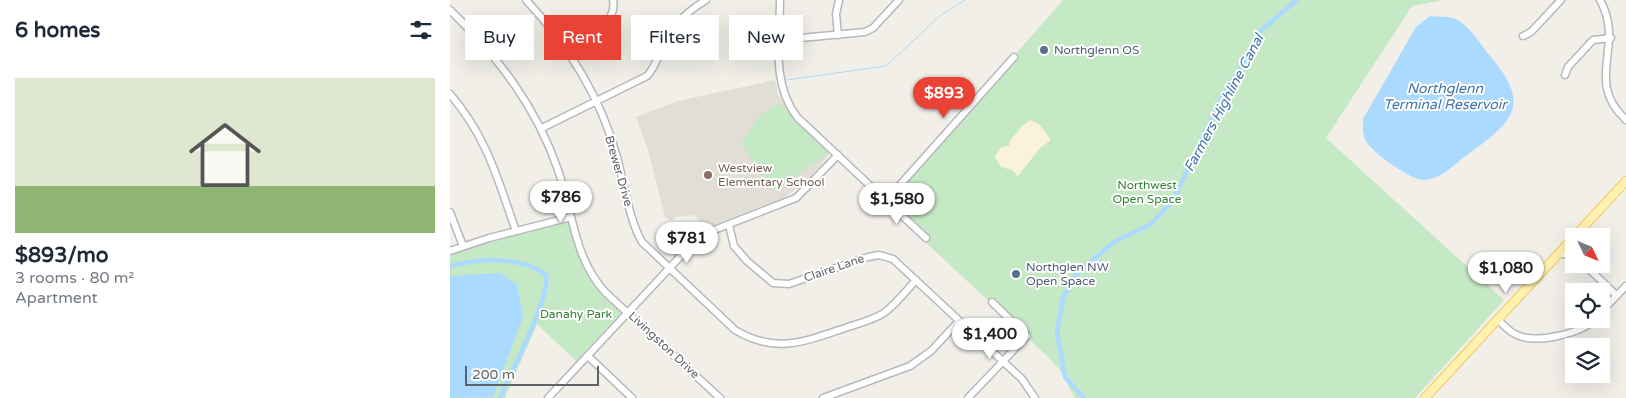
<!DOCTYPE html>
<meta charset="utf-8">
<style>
:root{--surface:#fff;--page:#f2f2f3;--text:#1f2937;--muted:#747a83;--line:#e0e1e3;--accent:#ea4335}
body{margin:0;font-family:"Varela Round",sans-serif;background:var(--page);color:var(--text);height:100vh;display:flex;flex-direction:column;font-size:19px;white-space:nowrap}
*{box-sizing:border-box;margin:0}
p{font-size:16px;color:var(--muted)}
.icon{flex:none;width:28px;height:28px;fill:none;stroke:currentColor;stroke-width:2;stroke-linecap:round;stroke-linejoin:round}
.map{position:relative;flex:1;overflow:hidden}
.sheet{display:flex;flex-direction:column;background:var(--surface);width:450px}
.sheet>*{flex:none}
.guide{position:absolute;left:15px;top:15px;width:475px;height:45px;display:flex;gap:10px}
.needle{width:32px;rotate:133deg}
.controls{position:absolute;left:1115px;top:228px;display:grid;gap:10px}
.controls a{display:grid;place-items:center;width:45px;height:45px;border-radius:0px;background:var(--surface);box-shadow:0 5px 20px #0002;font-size:25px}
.scale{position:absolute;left:15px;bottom:12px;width:134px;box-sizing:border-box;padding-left:5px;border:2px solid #5f6368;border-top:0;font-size:14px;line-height:18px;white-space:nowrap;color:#5f6368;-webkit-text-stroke:4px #fff;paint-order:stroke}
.price{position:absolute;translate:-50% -42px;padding:0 11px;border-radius:18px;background:#fff;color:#222;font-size:16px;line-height:32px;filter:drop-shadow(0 1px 2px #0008)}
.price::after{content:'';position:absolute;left:50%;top:30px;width:15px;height:11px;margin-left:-8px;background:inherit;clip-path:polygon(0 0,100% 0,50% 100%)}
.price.active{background:var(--accent);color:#fff}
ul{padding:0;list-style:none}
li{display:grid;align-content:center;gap:10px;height:265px;padding:0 15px}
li+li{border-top:1px solid var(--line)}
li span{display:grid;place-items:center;height:155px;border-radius:0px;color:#555}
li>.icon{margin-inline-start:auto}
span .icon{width:90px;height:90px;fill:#fffc;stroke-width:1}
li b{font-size:21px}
h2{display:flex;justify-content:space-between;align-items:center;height:60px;padding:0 15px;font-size:21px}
.pill{padding:0 18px;border-radius:0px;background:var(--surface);box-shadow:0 5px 20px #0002;font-size:18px;line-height:45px}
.pill.active{background:var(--accent);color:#fff}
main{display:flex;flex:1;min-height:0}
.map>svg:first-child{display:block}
.education{fill:#e1ded6}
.green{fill:#c5e8c5}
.sand{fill:#fbf3d9}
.water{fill:#aadaff}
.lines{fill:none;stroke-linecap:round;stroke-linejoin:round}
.stream{stroke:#aadaff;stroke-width:1}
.canal{stroke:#aadaff;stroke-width:4.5}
.minor-casing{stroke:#b5b8bc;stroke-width:9}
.major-casing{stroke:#f2c960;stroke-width:10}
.minor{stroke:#fff;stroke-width:6}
.major{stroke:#fff2af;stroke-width:8}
.service-dot{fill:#5c6f8a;stroke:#fff;stroke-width:2}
.education-dot{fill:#8d6e63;stroke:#fff;stroke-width:2}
.labels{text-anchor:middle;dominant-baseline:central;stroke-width:4;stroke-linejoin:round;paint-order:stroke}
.service-label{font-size:12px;fill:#4e5e75;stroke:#fff;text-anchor:start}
.education-label{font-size:12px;fill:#785e54;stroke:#fff;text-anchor:start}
.street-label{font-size:12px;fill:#5f6368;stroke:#fff}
.park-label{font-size:12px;fill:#348238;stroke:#fff}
.water-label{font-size:14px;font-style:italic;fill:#4174aa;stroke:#fff}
</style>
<main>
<section class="sheet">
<h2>6 homes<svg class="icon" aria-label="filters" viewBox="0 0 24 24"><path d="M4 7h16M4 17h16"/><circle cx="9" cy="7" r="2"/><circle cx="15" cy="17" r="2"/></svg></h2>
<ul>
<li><span style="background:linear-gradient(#dfe7d0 70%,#8fb573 0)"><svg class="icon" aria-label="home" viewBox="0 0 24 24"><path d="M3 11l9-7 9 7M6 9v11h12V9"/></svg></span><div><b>$893/mo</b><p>3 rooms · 80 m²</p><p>Apartment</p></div></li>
</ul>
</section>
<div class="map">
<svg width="1176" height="398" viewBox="0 0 1176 398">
<rect width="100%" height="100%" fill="#f1efe8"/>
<!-- education -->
<polygon class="education" points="325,80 328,94 343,119 379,155 355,182 334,198 255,228 245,215 226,217 222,221 215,217 198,150 186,117 228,101"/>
<!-- green -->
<g class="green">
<polygon points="613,0 993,0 962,6 876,138 1054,300 965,398 625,398 610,370 597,356 435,204"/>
<polygon points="329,103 379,153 323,191 291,143 310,116"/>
<path d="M119 222C130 265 139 281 172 312L126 361 87 324 55 398H0V255L17 248Z"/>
</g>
<!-- sand -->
<polygon class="sand" points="580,120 589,124 601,140 590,148 568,176 562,170 551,167 545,157 550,148 560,145 559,142 572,126"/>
<!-- water -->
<g class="water">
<path d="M980 16C987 17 997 16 1003 18 1019 24 1030 44 1040 56 1083 106 1062 122 1017 155 1004 165 992 178 975 180 962 181 926 155 918 144 912 137 913 128 913 119L966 27Z"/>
<polygon points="50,273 67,285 73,317 43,397 0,398 0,276"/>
</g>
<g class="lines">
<!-- stream -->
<polyline class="stream" points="337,80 436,66 491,15 515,0"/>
<!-- canal -->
<g class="canal">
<path d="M0 266C30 258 70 256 96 275 101 297 60 374 50 398"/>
<polyline points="634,398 615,377 607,332 613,298 627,273 664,242 701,224 722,202 758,126 775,92 797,59 808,33 847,0"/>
</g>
<!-- minor casing -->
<g class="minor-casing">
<g id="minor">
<path d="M76 0C116 43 150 96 166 154 174 180 178 218 192 242L285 330C325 354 354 342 395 328 407 324 423 320 434 313 446 304 456 291 466 280"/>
<path d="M330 0C330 40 321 83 347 117L431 196 444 204 446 210 476 238"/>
<path d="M1150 0C1176 46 1133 80 1176 120"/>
<path d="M0 10C48 57 86 106 108 170 123 212 124 259 156 293L270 398"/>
<polyline points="388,35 386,14 389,0"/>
<polyline points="1073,36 1081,32 1111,0"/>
<polyline points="329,40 415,32 423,28 449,0"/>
<path d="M116 51C134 39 168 25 163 0"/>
<polyline points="1115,75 1118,67 1143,40 1161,38"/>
<path d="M0 94C38 139 47 178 66 231"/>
<path d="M92 128 197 76C205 68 208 56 213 45 222 26 238 11 256 0"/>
<polyline points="430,195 441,195 564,57"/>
<polyline points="0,212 13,246"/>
<polyline points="279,225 284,246 297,261 323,283 339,284 418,257 429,255 443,259 572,379 585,398"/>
<polyline points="1121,241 1124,251"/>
<polyline points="0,251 39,238 121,217"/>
<polyline points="1109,253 1124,256"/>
<polyline points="1134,264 1166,295"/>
<polyline points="1151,312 1176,286"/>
<path d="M1048 320C1054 325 1059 332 1067 335 1086 344 1131 334 1145 319"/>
<polyline points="138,356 182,398"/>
<polyline points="98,398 242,244 264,230 346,198 388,155"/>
<polyline points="373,398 460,366 481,351 509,321"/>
<polyline points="518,398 577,336 542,302"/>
</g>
</g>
<!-- major casing -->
<g class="major-casing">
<g id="major">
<polyline points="1125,236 1176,181"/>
<polyline points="975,398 1124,237"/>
</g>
</g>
<!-- minor -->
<use href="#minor" class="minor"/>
<!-- major -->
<use href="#major" class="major"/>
</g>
<!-- markers -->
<g class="service-dot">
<circle cx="594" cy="50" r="5"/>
<circle cx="566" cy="274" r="5"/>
</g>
<circle class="education-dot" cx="258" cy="175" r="5"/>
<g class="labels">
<!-- service labels -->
<g class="service-label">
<text x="604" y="50">Northglenn OS</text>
<text x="576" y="267">Northglen NW<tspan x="576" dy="14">Open Space</tspan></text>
</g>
<!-- education labels -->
<g class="education-label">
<text x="268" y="168">Westview<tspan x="268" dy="14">Elementary School</tspan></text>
</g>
<!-- street labels -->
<g class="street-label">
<text transform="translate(169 171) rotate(74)">Brewer Drive</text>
<text transform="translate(384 268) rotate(-19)">Claire Lane</text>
<text transform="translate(214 345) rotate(43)">Livingston Drive</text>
</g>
<!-- park labels -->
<g class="park-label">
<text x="697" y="185">Northwest<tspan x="697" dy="14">Open Space</tspan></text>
<text x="126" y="314">Danahy Park</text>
</g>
<!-- water labels -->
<g class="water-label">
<text x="995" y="88">Northglenn<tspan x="995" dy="16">Terminal Reservoir</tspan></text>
<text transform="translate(774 103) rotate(-62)">Farmers Highline Canal</text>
</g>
</g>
</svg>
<div class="controls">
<a><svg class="needle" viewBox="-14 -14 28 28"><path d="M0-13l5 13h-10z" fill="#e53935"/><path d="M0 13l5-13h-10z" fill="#747a83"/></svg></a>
<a><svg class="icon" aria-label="locate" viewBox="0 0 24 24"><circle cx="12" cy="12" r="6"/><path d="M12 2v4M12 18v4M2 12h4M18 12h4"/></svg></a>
<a><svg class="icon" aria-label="layers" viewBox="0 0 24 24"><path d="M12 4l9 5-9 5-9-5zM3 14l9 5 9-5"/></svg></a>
</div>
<div class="scale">200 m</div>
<b class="price active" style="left:494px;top:119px">$893</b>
<b class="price" style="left:111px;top:223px">$786</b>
<b class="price" style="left:447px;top:225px">$1,580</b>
<b class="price" style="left:237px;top:264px">$781</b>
<b class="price" style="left:1056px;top:294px">$1,080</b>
<b class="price" style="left:540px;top:360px">$1,400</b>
<div class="guide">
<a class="pill">Buy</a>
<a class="pill active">Rent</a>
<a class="pill">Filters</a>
<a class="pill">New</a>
</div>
</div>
</main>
